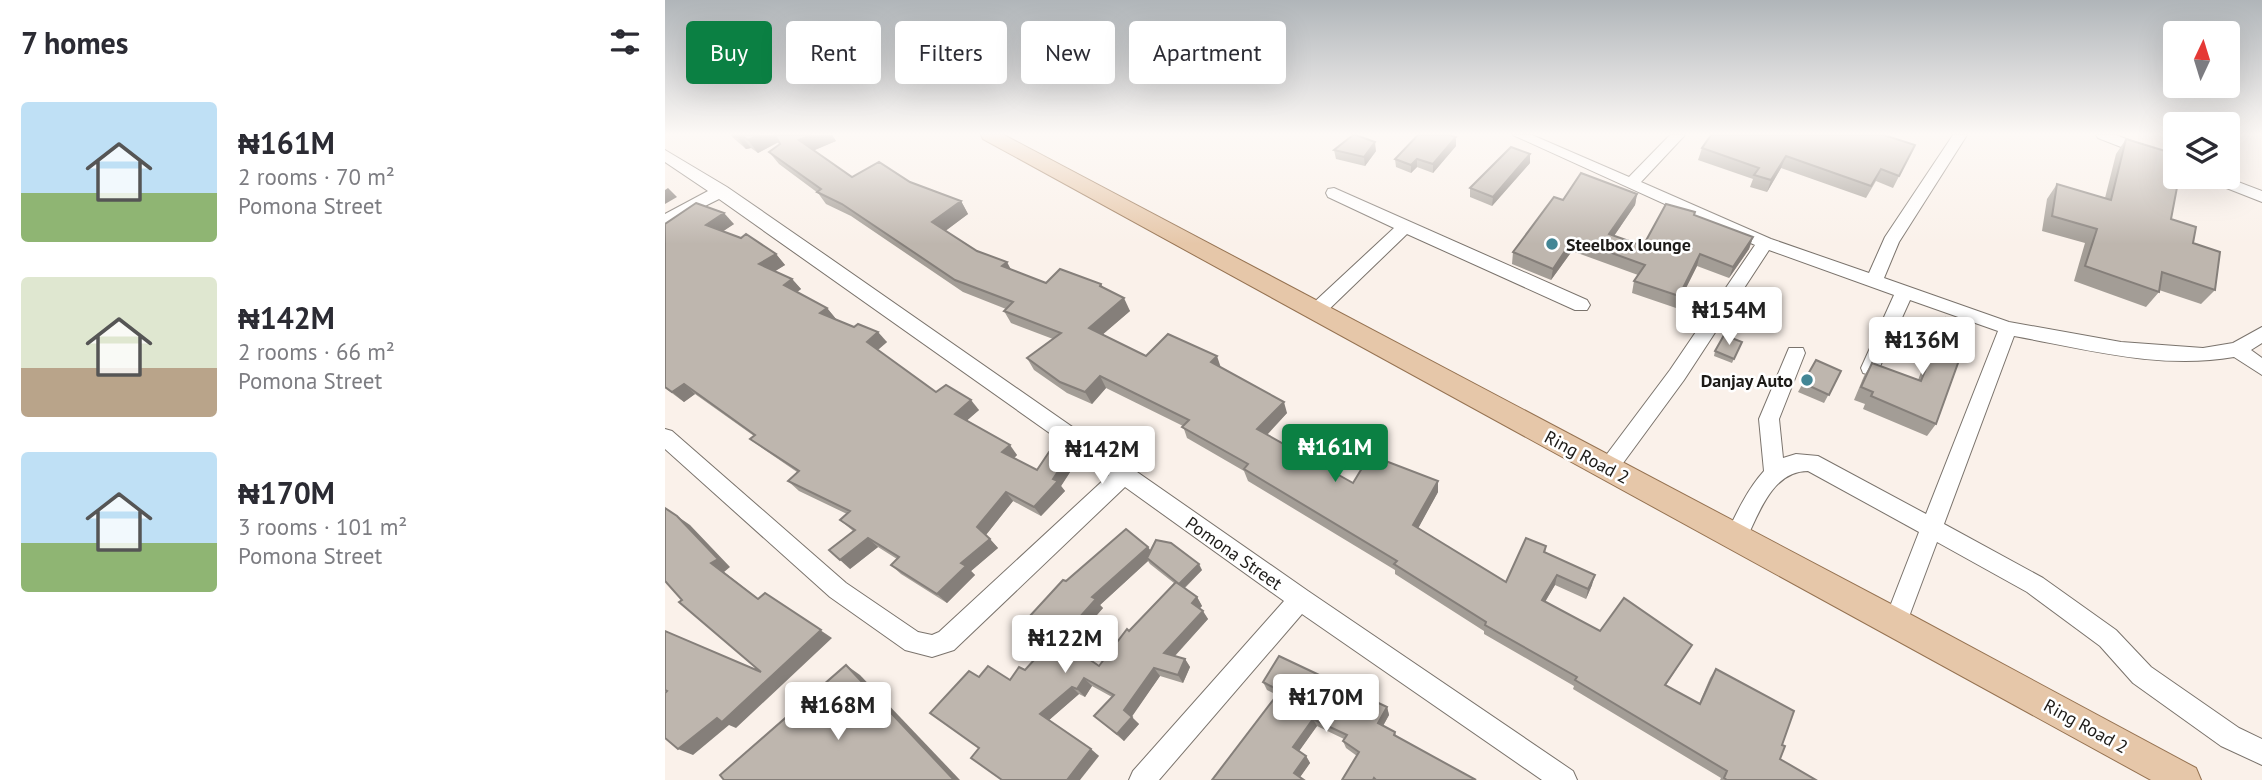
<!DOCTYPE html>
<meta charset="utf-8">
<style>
:root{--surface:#fff;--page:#f2f2f3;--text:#2b2b33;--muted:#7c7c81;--accent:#0b8043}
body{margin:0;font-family:"PT Sans",sans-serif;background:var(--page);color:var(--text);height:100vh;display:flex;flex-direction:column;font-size:26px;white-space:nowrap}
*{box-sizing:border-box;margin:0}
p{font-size:23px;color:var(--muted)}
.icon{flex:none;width:38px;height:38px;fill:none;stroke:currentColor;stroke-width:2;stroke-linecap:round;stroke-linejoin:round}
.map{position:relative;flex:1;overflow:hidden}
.side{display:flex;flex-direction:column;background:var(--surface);width:665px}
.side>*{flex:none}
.top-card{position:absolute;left:21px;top:21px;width:665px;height:63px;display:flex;gap:14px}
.needle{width:46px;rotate:4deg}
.controls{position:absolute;left:1498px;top:21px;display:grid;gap:14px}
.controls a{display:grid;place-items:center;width:77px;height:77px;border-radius:7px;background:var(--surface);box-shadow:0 7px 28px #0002;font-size:35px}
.price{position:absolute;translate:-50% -60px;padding:0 16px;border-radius:7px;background:#fff;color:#222;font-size:23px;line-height:46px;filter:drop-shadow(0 2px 4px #0008)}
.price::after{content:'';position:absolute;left:50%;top:42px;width:21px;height:16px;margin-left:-10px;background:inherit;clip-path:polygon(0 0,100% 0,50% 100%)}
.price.selected{background:var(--accent);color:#fff}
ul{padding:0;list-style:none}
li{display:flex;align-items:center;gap:21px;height:175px;padding:0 21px}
li span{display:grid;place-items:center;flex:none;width:196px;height:140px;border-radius:7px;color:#555}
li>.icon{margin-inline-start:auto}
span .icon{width:84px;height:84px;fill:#fffc;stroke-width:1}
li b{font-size:30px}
h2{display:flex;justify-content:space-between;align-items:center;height:84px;padding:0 21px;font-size:30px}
.pill{padding:0 24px;border-radius:7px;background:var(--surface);box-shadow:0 7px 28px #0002;font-size:24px;line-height:63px}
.pill.selected{background:var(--accent);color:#fff}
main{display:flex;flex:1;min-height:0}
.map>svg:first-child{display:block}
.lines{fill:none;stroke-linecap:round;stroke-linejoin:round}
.minor-casing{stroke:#7a736c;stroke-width:2}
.major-casing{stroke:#957251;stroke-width:2}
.minor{fill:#fff;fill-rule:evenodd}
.major{fill:#e6c7a9;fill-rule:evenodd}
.wall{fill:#a39d96;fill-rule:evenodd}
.shaded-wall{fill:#857f7a}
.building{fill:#beb6ae;stroke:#857f7a;stroke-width:2}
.poi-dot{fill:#438695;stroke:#fff;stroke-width:2.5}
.labels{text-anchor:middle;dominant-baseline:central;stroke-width:5;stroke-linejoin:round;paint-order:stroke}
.poi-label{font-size:18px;font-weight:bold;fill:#1d1b18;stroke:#fff;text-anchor:start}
.street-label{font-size:18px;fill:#1d1b18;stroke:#fff}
</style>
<main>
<section class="side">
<h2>7 homes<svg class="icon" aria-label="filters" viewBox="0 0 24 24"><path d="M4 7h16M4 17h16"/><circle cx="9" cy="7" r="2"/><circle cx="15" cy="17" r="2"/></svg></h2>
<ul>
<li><span style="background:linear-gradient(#bfe0f5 65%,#8fb573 0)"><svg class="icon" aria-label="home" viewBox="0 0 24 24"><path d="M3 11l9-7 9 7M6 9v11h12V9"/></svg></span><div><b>₦161M</b><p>2 rooms · 70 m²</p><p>Pomona Street</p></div></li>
<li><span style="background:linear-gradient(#dfe7d0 65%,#b9a48a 0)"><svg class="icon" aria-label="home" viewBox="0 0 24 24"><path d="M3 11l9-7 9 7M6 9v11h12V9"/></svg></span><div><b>₦142M</b><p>2 rooms · 66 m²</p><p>Pomona Street</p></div></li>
<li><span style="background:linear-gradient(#bfe0f5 65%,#8fb573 0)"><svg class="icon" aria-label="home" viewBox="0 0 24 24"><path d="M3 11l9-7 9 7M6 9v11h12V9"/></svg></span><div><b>₦170M</b><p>3 rooms · 101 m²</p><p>Pomona Street</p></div></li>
</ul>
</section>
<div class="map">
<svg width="1597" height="780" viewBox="0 0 1597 780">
<rect width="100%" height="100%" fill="#faf1ea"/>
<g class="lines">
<!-- minor casing -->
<g class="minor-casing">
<g id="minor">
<path d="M848 135H867L964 177 1005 135H1020L976 182 1106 239 1204 273 1220 237 1288 135H1302L1234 242 1219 278 1344 322 1456 342 1538 348 1568 343 1597 327V343L1586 350 1597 358V375L1569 357C1496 370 1421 349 1349 336L1279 524 1378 578 1451 630 1486 667 1574 728 1597 739V765L1556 746 1468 683 1435 646 1362 592 1272 542 1239 630 1231 633 1223 630 1219 622 1254 532 1143 471C1106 471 1093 516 1079 544L1071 547 1063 544 1060 537C1071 514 1082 490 1099 471L1094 419 1124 348H1138L1140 353 1114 419 1118 458 1131 454 1153 456 1261 514 1333 331 1245 300 1212 373 1205 375 1198 373 1196 368 1229 295 1104 250 1019 380 950 474 943 477 936 474 933 468 936 462 1005 370 1090 245Z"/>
<polygon points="1431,135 1451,135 1510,158 1510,168 1433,138"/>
<polygon points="0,150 62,187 156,252 643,591 908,771 912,780 877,780 637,614 494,780 464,780 468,771 619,601 460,487 289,650 267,657 240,650 165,597 0,449 0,429 7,431 181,583 253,632 267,635 274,632 444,475 54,199 0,226 0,214 43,191 0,162"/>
<polygon points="1538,177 1560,177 1597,191 1597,202 1541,180"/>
<polygon points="669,188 922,300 925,305 922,310 910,310 742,234 657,316 645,316 642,311 645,306 729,228 663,197 661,193 663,189"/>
</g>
</g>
<!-- major casing -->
<g class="major-casing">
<polygon id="major" points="316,135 339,135 1241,612 1531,768 1536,780 1486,780 318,139"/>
</g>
<!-- minor -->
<use href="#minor" class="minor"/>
<!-- major -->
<use href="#major" class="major"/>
</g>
<!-- wall -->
<g class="wall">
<polygon points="65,135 167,135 171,141 149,150 187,177 245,182 296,201 303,214 280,231 312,251 346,270 381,283 436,284 438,287 465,311 437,335 481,356 555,367 622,413 602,435 688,483 773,481 773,492 753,528 841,582 881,546 880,553 927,585 921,599 890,585 880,602 935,631 1027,645 1001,685 1034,704 1045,678 1051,669 1117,745 1115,759 1151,780 1055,780 1056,778 908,689 909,686 819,634 819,631 730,574 730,570 583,481 579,471 522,438 518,426 441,388 427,404 402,393 369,370 362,358 388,339 346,323 339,311 341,309 298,292 186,216 161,204 153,193 114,164 104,152 115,144 114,142 93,153 86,148 81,149"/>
<polygon points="1461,139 1506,219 1528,243 1550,290 1536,304 1494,290 1494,292 1481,307 1409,281 1420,243 1377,231 1382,199 1392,184 1440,198 1451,154"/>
<polygon points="1250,145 1228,188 1211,181 1201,198 1116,168 1102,192 1085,187 1088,179 1033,160 1037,148"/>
<polygon points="791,146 768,173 752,167 746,173 731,167 730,159"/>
<polygon points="669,150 711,151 700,166 671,159"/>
<polygon points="865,163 827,206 805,197 805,188"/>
<polygon points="972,194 970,205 949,236 978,246 1030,212 1029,215 1088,237 1084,249 1064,278 1032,266 1011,308 967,293 969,281 973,275 907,251 886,280 847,264 848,252 898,200"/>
<polygon points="0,224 69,224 58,231 111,254 120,265 110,271 127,279 136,289 132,292 162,308 171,319 170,319 222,342 213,350 271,392 314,410 302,420 352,455 349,458 372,470 409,466 396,486 400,491 376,516 348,501 321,535 333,548 306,571 310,575 282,603 236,574 226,565 232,559 213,547 185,569 188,531 175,520 182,514 134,491 123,481 132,472 97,448 85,439 89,436 30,394 19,402 0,388"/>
<polygon points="1281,318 1271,424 1262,436 1198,409 1200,404 1189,400 1199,376 1207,363 1253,380 1272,331"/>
<polygon points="1077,342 1067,363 1049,356 1050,351"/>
<polygon points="1151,360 1176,371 1159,403 1133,392"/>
<path d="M483 547 486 551 537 570 520 588 532 597 537 606 535 608 543 619 510 656 520 659 525 667 518 683 495 676 466 717 474 724 459 741 429 716 447 697 427 686 420 697 414 694 384 720 434 756 314 748V677L345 680 360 670 378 650 368 644 360 635 369 625 363 618 401 581ZM483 561 485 564 509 583 464 631 434 666 405 646 438 608 435 605Z"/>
<polygon points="598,682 722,707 724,715 718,726 730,732 731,736 811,780 677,780 692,756 681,748 678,741 679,739 652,726 634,751 641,756 645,763 635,777 547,780 612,695 602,690"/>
</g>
<!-- shaded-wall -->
<g class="shaded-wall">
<polygon points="76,135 86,148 81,149 72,137"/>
<polygon points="94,135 111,135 115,141 93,153 83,140"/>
<polygon points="146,135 167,135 171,141 143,153 134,140"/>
<polygon points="791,137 791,146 768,173 768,164"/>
<polygon points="710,142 711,151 700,166 699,157"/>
<polygon points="865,154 865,163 827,206 828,197"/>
<polygon points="1121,156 1116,168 1102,192 1106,180"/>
<polygon points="752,159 752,167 746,173 746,165"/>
<polygon points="3,188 12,197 0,204 0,190"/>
<polygon points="972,194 970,205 942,246 944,234"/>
<polygon points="296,201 303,214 275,235 267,222"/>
<polygon points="59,213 69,224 51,236 41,225"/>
<polygon points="1088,237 1084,249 1064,278 1068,267"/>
<polygon points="908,239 907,251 886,280 888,269"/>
<polygon points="111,254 120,265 104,275 94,264"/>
<polygon points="1035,254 1032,266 1011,308 1014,296"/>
<polygon points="342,262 349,275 337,266"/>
<polygon points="127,279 136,289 128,295 119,285"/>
<polygon points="459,298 465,311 430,341 424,328"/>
<polygon points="162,308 171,319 164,324 155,313"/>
<polygon points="213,332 222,342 210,352 202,342"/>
<polygon points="552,356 556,368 546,362"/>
<polygon points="435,376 441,388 427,404 420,392"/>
<polygon points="19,384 30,394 19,402 7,392"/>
<polygon points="306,400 314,410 298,424 290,414"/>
<polygon points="619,402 622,413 596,441 592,429"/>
<polygon points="345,445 352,455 345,462 337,452"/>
<polygon points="403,456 409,466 396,486 400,491 376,516 369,507"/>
<polygon points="773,481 773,492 749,536 748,525"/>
<polygon points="341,492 348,501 320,536 312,527"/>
<polygon points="12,516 25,525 65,567 59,572 105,608 93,599 46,563"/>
<polygon points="203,538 213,547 185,569 175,560"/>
<polygon points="325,539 333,548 306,571 310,575 282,603 272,594 296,563"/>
<polygon points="483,547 489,556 482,558 483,561 435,605 438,608 403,648 395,639 427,597"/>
<polygon points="534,564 537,570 517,590 514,584"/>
<polygon points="892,575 890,585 875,610 877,600"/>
<polygon points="930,575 927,585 921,599 923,589"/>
<polygon points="100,593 167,638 71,728 64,725 28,755 13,749 156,630"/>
<polygon points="532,597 537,606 532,611 527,603"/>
<polygon points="538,611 543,619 505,661 499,653"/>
<polygon points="520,659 525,667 518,683 513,675"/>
<polygon points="181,665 195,675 295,780 289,780"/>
<polygon points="489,668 495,676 466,718 459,710"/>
<polygon points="419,678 427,686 420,697 412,689"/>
<polygon points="407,687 414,694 383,721 375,714"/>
<polygon points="722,707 724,715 715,731 713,723"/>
<polygon points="467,717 474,724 459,741 452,734"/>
<polygon points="648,719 652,726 632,754 628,747"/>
<polygon points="426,749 434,756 415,780 402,780"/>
<polygon points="641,756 645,763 633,780 629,773"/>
</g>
<!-- building -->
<g class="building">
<polygon points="69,135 94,135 83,140 76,135 72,137"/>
<polygon points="110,135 146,135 134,140 187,177 214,162 245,182 296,201 267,222 312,251 342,262 337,266 381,283 395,269 436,284 435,286 459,298 424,328 481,356 503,334 552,356 546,362 619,402 592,429 688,483 705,455 773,481 748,525 841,582 861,538 881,546 879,552 930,575 923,589 892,575 877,600 935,631 959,598 1027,645 1000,685 1035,704 1051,669 1129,711 1117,745 1120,746 1115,759 1151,780 1062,780 1059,778 1062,771 910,680 912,677 820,625 821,622 729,564 732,561 579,469 583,464 517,427 524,420 435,376 420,392 395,382 362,358 396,333 339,311 348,302 290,280 177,204 152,192 156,189 104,152 115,144"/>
<polygon points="688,135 691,135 710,142 699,157 669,150"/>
<polygon points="753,135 784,135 791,137 768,164 752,159 746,165 730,159"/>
<polygon points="1046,135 1219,135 1250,145 1234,176 1216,169 1206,186 1121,156 1106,180 1089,175 1094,168 1037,148"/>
<polygon points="1461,139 1510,154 1510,177 1514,177 1506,219 1531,227 1528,243 1555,252 1550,290 1497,272 1494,292 1420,266 1432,229 1387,216 1392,184 1446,200"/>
<polygon points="846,147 865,154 828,197 805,188"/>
<polygon points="916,173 972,194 944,234 978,246 1001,204 1030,212 1029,215 1088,237 1068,267 1035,254 1014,296 969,281 980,265 908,239 888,269 848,252 889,197 898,200"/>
<polygon points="31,203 59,213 41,225 76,238 81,234 111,254 94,264 127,279 119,285 162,308 155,313 189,327 193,324 213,332 202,342 271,392 281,385 306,400 290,414 345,445 337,452 372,470 384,452 403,456 388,479 393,481 369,507 341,492 312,527 325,539 296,563 301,566 272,594 226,565 234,557 203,538 175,560 164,550 190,530 175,520 185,511 123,481 134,471 85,439 90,435 19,384 7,392 0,387 0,224"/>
<polygon points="1281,318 1306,327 1271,424 1206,396 1208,392 1196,387 1207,363 1256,381"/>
<polygon points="1059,335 1077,342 1069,359 1050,351"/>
<polygon points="1151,360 1176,371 1164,395 1138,383"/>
<polygon points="0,508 12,516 53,559 46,563 93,599 100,593 156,630 57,722 52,718 13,749 0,738 0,693 2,691 0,690 0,631 96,672 14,602 17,600 0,581"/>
<polygon points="461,529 483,547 427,597 431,599 395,639 434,666 462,629 464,631 511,582 532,597 527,603 538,611 499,653 520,659 513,675 489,668 459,710 467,717 452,734 429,716 449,695 419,678 412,689 407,687 375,714 426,749 402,780 337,780 306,758 314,748 265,713 304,671 314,677 323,666 345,680 354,667 360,670 380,648 360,635 371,623 363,618 398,580 401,581"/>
<polygon points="491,540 506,543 534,564 514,584 482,558"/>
<polygon points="614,656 722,707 713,723 730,732 729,735 811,780 711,780 709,778 708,780 677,780 694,752 678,741 682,735 648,719 628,747 641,756 629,773 639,780 547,780 615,691 598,682"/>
<polygon points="181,665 289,780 59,780 55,775"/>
</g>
<!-- sky -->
<linearGradient id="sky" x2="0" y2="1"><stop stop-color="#b0b5b9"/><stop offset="0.55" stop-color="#fdf9f6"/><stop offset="1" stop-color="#fdf9f6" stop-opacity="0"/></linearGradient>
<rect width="1597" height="244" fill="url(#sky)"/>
<!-- markers -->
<g class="poi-dot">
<circle cx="887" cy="244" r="7"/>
<circle cx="1142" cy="380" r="7"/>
</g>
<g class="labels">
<!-- poi labels -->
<g class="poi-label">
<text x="901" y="244">Steelbox lounge</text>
<text x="1128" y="380" text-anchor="end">Danjay Auto</text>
</g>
<!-- street labels -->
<g class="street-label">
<text transform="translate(922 457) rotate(28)">Ring Road 2</text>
<text transform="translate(569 553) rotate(35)">Pomona Street</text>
<text transform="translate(1421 726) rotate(29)">Ring Road 2</text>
</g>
</g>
</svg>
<div class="controls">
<a><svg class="needle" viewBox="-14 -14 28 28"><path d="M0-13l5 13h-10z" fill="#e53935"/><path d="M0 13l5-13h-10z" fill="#7c7c81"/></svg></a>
<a><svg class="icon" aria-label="layers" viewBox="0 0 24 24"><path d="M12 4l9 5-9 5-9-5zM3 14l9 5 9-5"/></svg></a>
</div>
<b class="price" style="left:1064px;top:347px">₦154M</b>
<b class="price" style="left:1257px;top:377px">₦136M</b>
<b class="price selected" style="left:670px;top:484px">₦161M</b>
<b class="price" style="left:437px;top:486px">₦142M</b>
<b class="price" style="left:400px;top:675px">₦122M</b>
<b class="price" style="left:661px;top:734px">₦170M</b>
<b class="price" style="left:173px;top:742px">₦168M</b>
<div class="top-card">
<a class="pill selected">Buy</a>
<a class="pill">Rent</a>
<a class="pill">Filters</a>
<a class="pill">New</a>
<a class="pill">Apartment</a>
</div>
</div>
</main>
